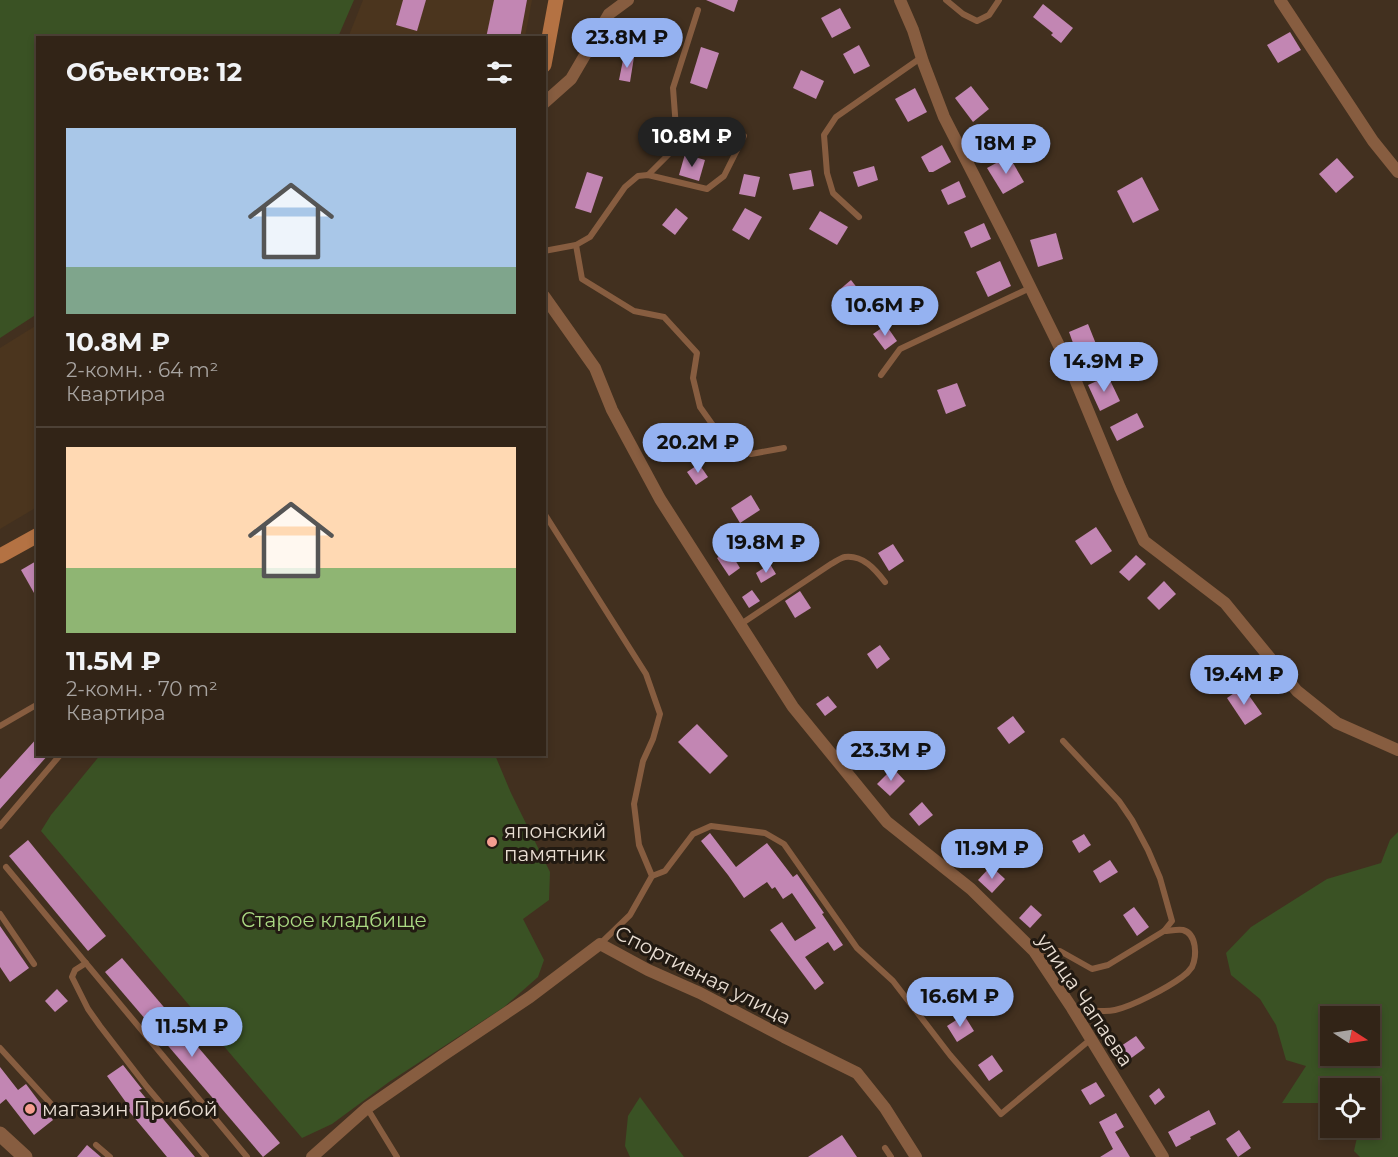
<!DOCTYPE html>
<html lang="ru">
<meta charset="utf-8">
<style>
:root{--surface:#322417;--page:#3d3024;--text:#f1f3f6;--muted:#a8a4a1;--line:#4d4136;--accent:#95b2f1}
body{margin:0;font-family:Montserrat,sans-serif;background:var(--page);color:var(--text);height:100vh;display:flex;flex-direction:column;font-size:22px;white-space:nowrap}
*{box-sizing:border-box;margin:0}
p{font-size:20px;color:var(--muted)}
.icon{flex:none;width:33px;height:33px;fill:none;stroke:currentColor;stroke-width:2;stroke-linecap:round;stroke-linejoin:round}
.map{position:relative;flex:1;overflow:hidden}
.side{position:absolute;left:36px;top:36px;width:510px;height:720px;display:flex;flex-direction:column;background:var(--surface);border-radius:0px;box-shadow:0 3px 9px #0003,0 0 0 2px var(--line)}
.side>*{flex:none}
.needle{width:39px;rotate:102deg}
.fabs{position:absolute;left:1320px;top:1006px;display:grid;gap:12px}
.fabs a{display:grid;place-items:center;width:60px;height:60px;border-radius:0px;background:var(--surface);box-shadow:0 3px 9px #0003,0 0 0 2px var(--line);font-size:30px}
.price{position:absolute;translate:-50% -51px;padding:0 14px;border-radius:21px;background:var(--accent);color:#111;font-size:20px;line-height:39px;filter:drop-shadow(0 2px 3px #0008)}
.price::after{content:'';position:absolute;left:50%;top:36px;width:18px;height:14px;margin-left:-9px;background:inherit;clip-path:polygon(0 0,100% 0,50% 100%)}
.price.selected{background:#222;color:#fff}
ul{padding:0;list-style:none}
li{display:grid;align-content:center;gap:12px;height:318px;padding:0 30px}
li+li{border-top:2px solid var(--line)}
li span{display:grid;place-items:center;height:186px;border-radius:0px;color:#555}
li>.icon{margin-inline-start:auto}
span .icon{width:108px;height:108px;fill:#fffc;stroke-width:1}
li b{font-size:26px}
h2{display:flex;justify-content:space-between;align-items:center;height:72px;padding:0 30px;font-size:26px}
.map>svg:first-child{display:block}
.built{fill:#4b351e}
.green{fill:#3a5224;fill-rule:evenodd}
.building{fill:#c286b3}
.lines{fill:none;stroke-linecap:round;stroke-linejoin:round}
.service{stroke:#875d40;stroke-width:6}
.minor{stroke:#875d40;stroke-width:12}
.tertiary{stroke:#875d40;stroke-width:15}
.secondary{stroke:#b47243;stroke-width:15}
.poi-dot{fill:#f59d90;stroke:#221a12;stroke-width:2}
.labels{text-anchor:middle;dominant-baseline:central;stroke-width:6;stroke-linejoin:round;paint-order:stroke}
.poi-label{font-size:20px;fill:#e9ded3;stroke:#221a12;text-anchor:start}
.park-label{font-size:20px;fill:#aad983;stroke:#221a12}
.street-label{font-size:20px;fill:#e9ded3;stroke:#221a12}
</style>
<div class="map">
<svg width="1398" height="1157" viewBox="0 0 1398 1157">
<rect width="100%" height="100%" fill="#42301f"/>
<!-- built -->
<g class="built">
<polygon points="363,0 532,0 525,37 348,38"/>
<polygon points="37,325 37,507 0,529 0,348"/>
</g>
<!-- green -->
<g class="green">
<polygon points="0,0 354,0 338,37 38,38 37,314 0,338"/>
<polygon points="101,754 495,755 511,793 550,872 549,900 523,919 544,960 538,977 504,1007 389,1082 332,1124 302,1138 41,831 51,815"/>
<path d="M1398 832V1157H1360L1354 1151 1359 1128H1370V1089H1330V1125H1319V1103H1282L1306 1066 1286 1060 1276 1025 1260 999 1231 975 1226 953 1251 927 1327 879 1381 863 1390 840ZM1330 1017H1370V1056H1330Z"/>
<polygon points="640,1097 684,1157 630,1157 625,1146 628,1116"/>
</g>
<!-- building -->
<g class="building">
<polygon points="403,0 426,0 417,31 396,25"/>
<polygon points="494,0 527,0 520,38 486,38"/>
<polygon points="706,0 738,0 734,12"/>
<polygon points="1043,4 1073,28 1061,43 1051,35 1053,33 1033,17"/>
<polygon points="840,8 851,28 832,38 821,18"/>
<polygon points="1290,32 1301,50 1278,63 1267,45"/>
<polygon points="859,45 870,66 854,74 843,54"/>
<polygon points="701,47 719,53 707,89 690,83"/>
<polygon points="624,55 634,57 630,82 619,80"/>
<polygon points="801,70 824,81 816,99 793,88"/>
<polygon points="971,86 989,109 973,122 955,98"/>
<polygon points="915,88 927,112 908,122 895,99"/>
<polygon points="942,145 951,162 933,172 929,172 921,157"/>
<polygon points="685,154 705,160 699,181 679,175"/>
<polygon points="1009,156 1024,182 1003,194 987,168"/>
<polygon points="1337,158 1354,177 1336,193 1319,174"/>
<polygon points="874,166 878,180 858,187 853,172"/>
<polygon points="811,170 814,186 793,190 789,174"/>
<polygon points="587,172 603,177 591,213 575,208"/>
<polygon points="744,174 760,177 755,197 739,194"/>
<polygon points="1142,177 1159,210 1133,223 1117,191"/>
<polygon points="959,181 966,197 948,205 941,190"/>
<polygon points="676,208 688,218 675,235 662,225"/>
<polygon points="745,208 762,217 749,240 732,230"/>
<polygon points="820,211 848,227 837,245 809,229"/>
<polygon points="984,223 991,239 971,248 964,232"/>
<polygon points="1056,233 1063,259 1038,267 1030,240"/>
<polygon points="1000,261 1011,286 988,297 976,272"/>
<polygon points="851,280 865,298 852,309 838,291"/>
<polygon points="1088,324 1096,344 1076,351 1069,332"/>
<polygon points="886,325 897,341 885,350 873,334"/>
<polygon points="1108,376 1120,401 1100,411 1088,385"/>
<polygon points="957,383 966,406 946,414 937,390"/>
<polygon points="1137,413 1144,427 1117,441 1110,427"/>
<polygon points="699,464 708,477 696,485 687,472"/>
<polygon points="751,495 760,510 740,523 731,508"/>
<polygon points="1096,527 1112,551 1091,565 1075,541"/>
<polygon points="893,544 904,561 889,571 878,553"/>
<polygon points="729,550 740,568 729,576 717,558"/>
<polygon points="1136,555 1146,564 1129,581 1119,572"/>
<polygon points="38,560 38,600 21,570"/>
<polygon points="770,564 776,574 761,583 756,573"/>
<polygon points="1164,581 1176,594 1159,610 1147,598"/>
<polygon points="752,590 760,601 749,608 742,597"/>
<polygon points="800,591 811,608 795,618 785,601"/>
<polygon points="880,645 890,659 877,669 867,654"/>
<polygon points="1243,687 1262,714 1245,725 1227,698"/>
<polygon points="828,696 837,707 825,716 816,704"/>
<polygon points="1013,716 1025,732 1009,744 997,728"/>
<polygon points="697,724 728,756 710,774 678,742"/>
<polygon points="38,737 38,754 49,754 0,809 0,779"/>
<polygon points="893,768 905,781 890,796 877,784"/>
<polygon points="922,802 933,815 919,826 909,814"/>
<polygon points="710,833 736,867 767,843 793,877 797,874 824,913 822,914 843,945 834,951 828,942 805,957 824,983 815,990 770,930 782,922 795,941 816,928 792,893 783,899 775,887 772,889 767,882 744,898 728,875 701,841"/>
<polygon points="1084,834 1091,845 1079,853 1072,841"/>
<polygon points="28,840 106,936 88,951 9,856"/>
<polygon points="1110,860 1118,872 1100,883 1093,871"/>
<polygon points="991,866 1005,879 992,893 978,880"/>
<polygon points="1031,905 1042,915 1030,928 1019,918"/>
<polygon points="1134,907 1149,927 1137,936 1123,915"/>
<polygon points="0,926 29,968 10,982 0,967"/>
<polygon points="122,958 280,1143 263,1157 105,972"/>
<polygon points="57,989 68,1001 55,1012 45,1001"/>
<polygon points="964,1015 974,1031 957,1042 947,1026"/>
<polygon points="1136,1036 1145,1048 1130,1059 1121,1046"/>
<polygon points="992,1055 1003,1071 989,1081 978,1065"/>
<polygon points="123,1065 142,1089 139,1090 195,1157 167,1157 128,1110 130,1108 107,1076"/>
<polygon points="0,1067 18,1090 26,1084 53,1120 34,1135 6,1099 0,1104"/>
<polygon points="1096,1082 1105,1096 1090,1105 1081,1090"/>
<polygon points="1159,1088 1165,1097 1155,1105 1149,1096"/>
<polygon points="1209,1110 1216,1124 1190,1137 1191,1139 1176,1147 1168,1132"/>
<polygon points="1116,1113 1124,1127 1115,1132 1130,1157 1100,1157 1113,1149 1099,1122"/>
<polygon points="1239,1130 1251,1148 1238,1157 1226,1139"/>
<polygon points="842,1135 857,1157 808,1157"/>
<polygon points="87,1145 101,1157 77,1157"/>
</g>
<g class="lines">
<!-- service -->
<g class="service">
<polyline points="946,0 963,14 977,21 989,15 999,0"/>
<polyline points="648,175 668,155 676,128 673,88 698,10"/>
<polyline points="859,217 833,193 827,173 824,135 836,117 922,57"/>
<polyline points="576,245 582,279 634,311 664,317 697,353 693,378 700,407 722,438 751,454 784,448"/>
<polyline points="544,251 576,245 590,237 625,187 638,176 648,175 707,189 724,176 744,136"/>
<polyline points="881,375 900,349 1030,288"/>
<polyline points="544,513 646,674 660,714 653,739 643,761 634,804 639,845 652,876 630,915 600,944"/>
<path d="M741 624 831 564C835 562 840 558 845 557 863 555 875 569 885 582"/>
<polyline points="0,726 38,704"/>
<polyline points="0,826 61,754"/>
<polyline points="6,867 247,1157"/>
<polyline points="652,876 665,871 693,834 711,826 765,833 784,844 857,948 893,981 950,1055 1001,1114 1091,1039"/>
<polyline points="0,914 34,964"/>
<polyline points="1034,951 1060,951 1092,969 1108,965 1164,931 1172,921 1160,878 1148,850 1132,820 1119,801 1063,741"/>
<polyline points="86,963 75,970 72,977 88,1009 100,1026 147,1087 206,1157"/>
<path d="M1072 1008C1086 1009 1101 1013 1115 1010 1133 1006 1167 988 1182 977 1185 975 1190 970 1192 967 1197 956 1197 934 1183 930 1177 929 1169 931 1164 931"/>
<polyline points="0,1048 52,1105"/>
<polyline points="367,1108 397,1157"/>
<polyline points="96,1145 110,1157"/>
<polyline points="885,1148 891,1157"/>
</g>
<!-- minor -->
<g class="minor">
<polyline points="900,0 913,30 923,62 944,117 1006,238 1072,372 1120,488 1144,541 1225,603 1297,691 1337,723 1398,750"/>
<polyline points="1280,0 1373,141 1398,172"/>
<polyline points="544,103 571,79 609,14 628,0"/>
<polyline points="544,296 595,368 612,410 660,499 793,707 887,822 971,889 1034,951 1072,1008 1163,1157"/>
<polyline points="312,1157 367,1108 442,1056 530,997 600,944 648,970 700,993 784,1037 857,1073 885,1108 916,1157"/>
</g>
<!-- tertiary -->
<polyline class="tertiary" points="0,1134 25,1157"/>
<!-- secondary -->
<g class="secondary">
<polyline points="544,65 556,0"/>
<polyline points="0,556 38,535"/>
</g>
</g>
<!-- markers -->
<g class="poi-dot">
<circle cx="492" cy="842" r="6"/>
<circle cx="30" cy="1109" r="6"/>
</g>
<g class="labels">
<!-- poi labels -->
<g class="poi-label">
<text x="504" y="831">японский<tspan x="504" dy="23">памятник</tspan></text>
<text x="42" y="1109">магазин Прибой</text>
</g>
<!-- park labels -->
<g class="park-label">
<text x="334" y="920">Старое кладбище</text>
</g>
<!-- street labels -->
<g class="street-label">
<text transform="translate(703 975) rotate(27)">Спортивная улица</text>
<text transform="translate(1085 1000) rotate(56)">улица Чапаева</text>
</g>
</g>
</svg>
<div class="fabs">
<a><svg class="needle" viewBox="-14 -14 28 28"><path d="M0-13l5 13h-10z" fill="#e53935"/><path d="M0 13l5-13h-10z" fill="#a8a4a1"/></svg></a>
<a><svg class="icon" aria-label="locate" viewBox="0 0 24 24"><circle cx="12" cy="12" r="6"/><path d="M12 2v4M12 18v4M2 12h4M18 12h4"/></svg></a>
</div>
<b class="price" style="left:627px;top:69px">23.8M ₽</b>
<b class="price selected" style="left:692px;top:168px">10.8M ₽</b>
<b class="price" style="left:1006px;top:175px">18M ₽</b>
<b class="price" style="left:885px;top:337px">10.6M ₽</b>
<b class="price" style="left:1104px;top:393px">14.9M ₽</b>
<b class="price" style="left:698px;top:474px">20.2M ₽</b>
<b class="price" style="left:766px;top:574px">19.8M ₽</b>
<b class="price" style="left:1244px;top:706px">19.4M ₽</b>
<b class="price" style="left:891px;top:782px">23.3M ₽</b>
<b class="price" style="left:992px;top:880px">11.9M ₽</b>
<b class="price" style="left:960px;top:1028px">16.6M ₽</b>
<b class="price" style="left:192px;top:1058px">11.5M ₽</b>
<section class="side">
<h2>Объектов: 12<svg class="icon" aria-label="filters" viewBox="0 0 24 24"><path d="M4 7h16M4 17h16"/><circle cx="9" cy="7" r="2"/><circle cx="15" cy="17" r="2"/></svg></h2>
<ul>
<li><span style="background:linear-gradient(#a9c7e8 75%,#7fa58c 0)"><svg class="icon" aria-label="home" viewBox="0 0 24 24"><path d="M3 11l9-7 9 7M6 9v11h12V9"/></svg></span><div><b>10.8M ₽</b><p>2-комн. · 64 m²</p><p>Квартира</p></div></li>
<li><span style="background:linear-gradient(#ffd9b3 65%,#8fb573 0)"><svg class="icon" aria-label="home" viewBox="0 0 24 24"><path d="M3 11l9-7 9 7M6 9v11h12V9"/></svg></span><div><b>11.5M ₽</b><p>2-комн. · 70 m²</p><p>Квартира</p></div></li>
</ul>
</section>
</div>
